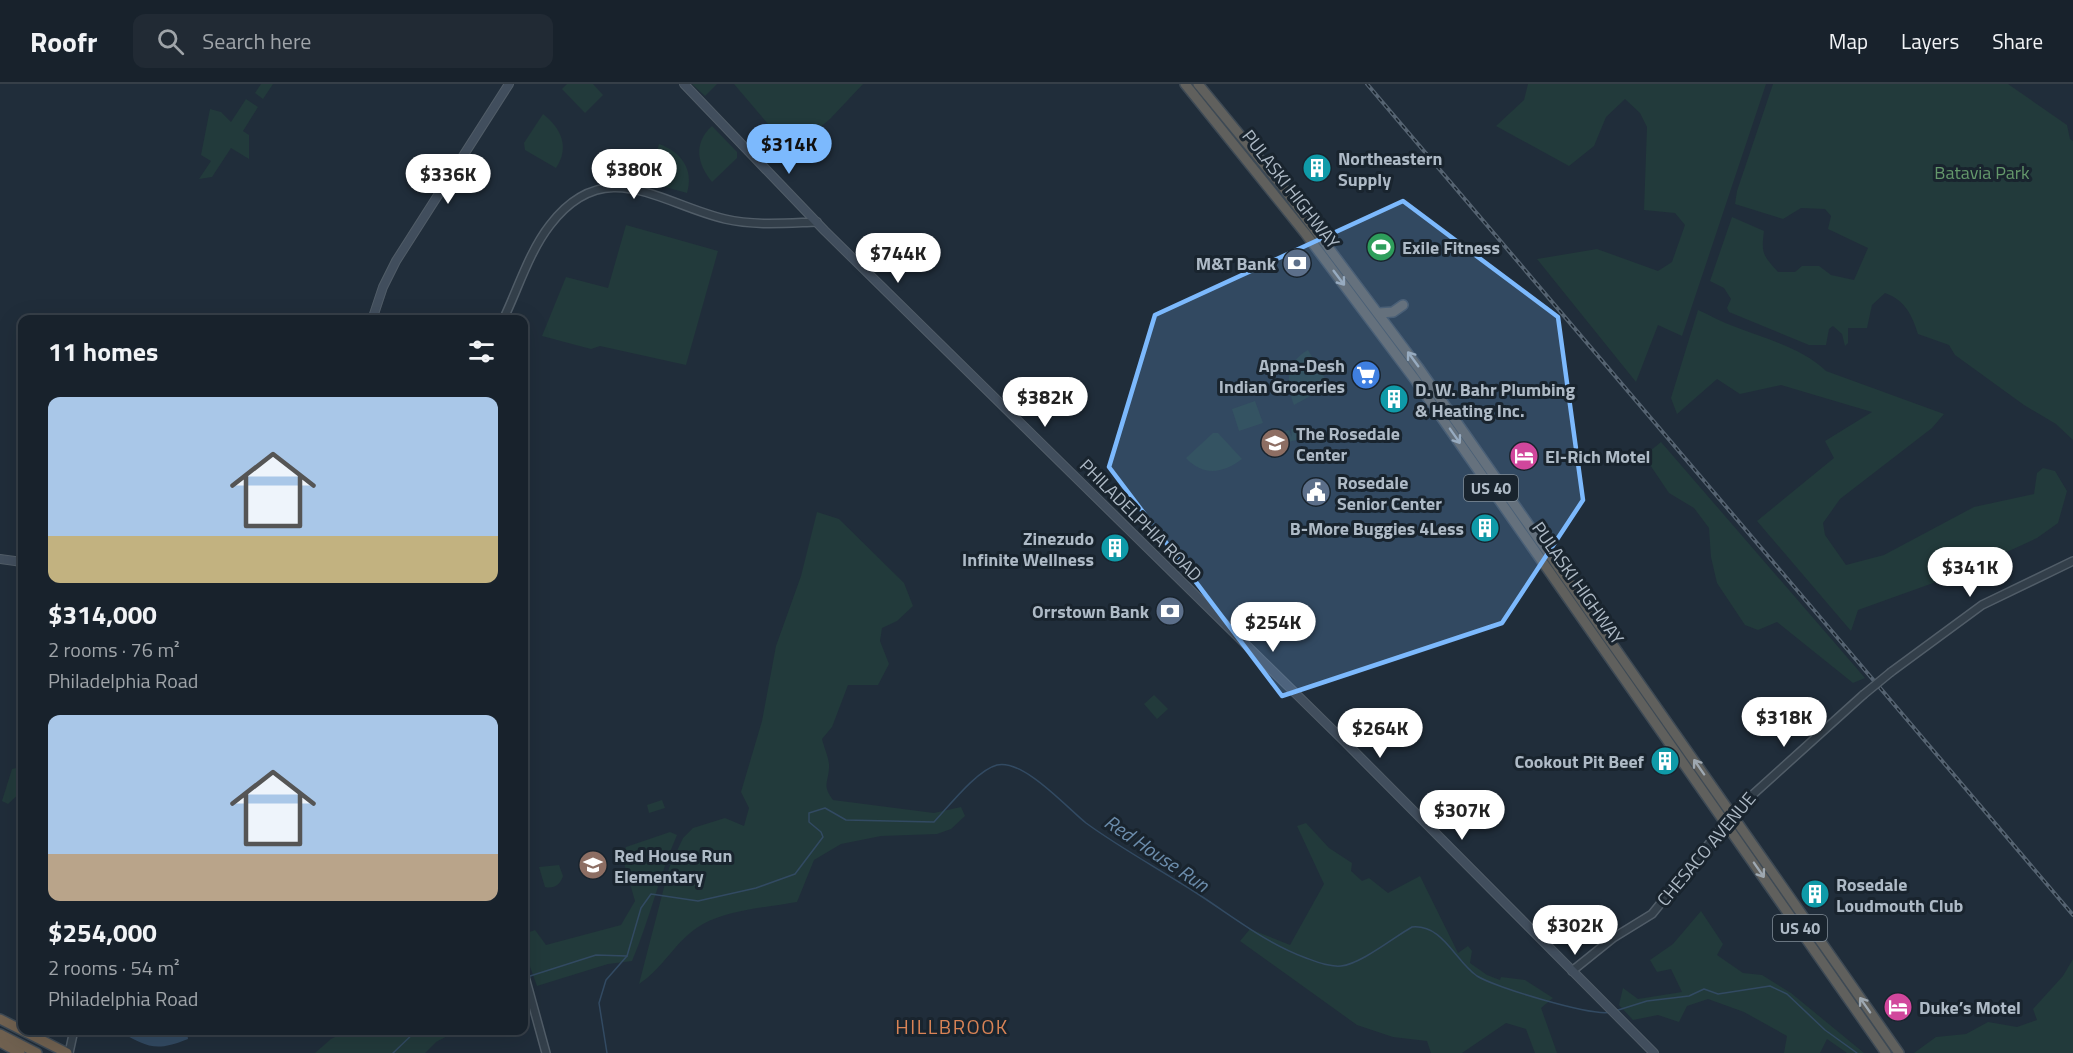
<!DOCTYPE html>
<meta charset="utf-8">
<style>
:root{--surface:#18222c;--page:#212a34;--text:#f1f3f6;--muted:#9fa4a9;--line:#363f48;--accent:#7cb9fd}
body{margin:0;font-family:"Titillium Web",sans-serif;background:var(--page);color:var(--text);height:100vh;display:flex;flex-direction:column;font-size:22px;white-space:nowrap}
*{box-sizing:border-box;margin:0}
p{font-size:20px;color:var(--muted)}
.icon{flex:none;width:33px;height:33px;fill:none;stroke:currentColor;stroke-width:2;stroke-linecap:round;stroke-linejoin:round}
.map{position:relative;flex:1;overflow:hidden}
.details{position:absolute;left:18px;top:231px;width:510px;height:720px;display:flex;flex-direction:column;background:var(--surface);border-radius:12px;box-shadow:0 6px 24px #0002,0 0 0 2px var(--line)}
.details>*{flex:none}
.price{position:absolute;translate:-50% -51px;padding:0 14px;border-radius:21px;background:#fff;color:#222;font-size:20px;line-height:39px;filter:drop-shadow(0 2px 3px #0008)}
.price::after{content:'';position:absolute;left:50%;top:36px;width:18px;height:14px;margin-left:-9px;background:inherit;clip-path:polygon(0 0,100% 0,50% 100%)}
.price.selected{background:var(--accent);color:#111}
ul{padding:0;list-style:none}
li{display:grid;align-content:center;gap:12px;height:318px;padding:0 30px}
li span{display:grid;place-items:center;height:186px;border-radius:12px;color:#555}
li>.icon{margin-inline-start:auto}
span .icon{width:108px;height:108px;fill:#fffc;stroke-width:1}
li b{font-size:26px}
h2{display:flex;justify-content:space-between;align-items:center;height:72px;padding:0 30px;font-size:26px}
header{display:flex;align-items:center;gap:36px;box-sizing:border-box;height:84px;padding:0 30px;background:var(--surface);border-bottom:2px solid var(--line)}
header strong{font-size:28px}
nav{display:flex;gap:33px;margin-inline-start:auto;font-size:21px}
.search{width:420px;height:54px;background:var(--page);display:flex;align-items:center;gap:15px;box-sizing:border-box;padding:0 21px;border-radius:12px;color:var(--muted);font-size:22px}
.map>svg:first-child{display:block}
.green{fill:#223a3b}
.water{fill:#324a62}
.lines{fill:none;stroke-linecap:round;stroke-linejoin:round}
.stream{stroke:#324a62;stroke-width:1.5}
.tertiary-casing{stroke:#515d68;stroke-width:10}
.secondary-casing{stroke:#515d68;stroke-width:10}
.trunk-casing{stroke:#3e4a55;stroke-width:12}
.motorway-casing{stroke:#3e4a55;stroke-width:12}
.tertiary{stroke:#333f4a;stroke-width:7}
.secondary{stroke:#414e5d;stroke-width:8}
.trunk{stroke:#60605d;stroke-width:9}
.motorway{stroke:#706150;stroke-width:9}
.rail-casing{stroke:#556371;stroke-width:4}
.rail{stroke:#19242e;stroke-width:1.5;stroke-dasharray:4.5;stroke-linecap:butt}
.tertiary-bridge-casing{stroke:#515d68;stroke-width:10;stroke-linecap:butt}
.tertiary-bridge{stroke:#333f4a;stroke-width:7}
.oneway{stroke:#9ea8b1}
.marked{fill:#7cb9fd;fill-opacity:0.2;stroke:#7cb9fd;stroke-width:4.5;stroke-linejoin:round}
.labels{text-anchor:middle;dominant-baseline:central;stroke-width:6;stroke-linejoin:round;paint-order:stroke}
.shield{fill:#19242e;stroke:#818d98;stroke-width:1.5}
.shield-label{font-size:16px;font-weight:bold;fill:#aebac6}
.poi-label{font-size:18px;font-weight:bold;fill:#aebac6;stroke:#19242e;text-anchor:start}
.park-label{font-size:18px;fill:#64986b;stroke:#19242e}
.street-label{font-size:18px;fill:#aebac6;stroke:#19242e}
.water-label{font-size:20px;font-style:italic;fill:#6c8dac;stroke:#19242e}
.neighbourhood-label{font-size:20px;letter-spacing:1.5px;fill:#d98356;stroke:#19242e}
</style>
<header>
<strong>Roofr</strong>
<div class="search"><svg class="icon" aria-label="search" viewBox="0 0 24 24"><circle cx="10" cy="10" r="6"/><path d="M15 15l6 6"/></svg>Search here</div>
<nav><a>Map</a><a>Layers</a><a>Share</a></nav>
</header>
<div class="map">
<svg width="2073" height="969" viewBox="0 0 2073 969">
<rect width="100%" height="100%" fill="#202d3a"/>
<!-- green -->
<g class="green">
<polygon points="261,0 273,0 263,15 255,9"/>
<polygon points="567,0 593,0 603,11 585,29 562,5"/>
<polygon points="692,0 717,0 705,12"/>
<polygon points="734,0 863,0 830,35 791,67"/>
<polygon points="1528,0 1766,0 1682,252 1658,241 1636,298 1537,175 1597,165 1658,187 1672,178 1685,141 1675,129 1644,126 1647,43 1640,29 1625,15 1606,33 1594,62 1569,82 1496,42 1524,16"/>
<path d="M1773 0H2008L2067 41 2070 55 2073 57V356L2056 340 2024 321 1955 271 1949 261 1918 250C1912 231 1905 216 1885 209L1872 221 1867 244H1848V259L1845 262 1842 250 1833 242 1829 245 1826 261H1809L1729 228 1727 224 1731 215 1724 204 1710 197 1732 133 1764 147C1761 170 1763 171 1778 188H1795L1802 182H1819L1831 191 1854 196 1868 164 1828 145 1831 132 1825 125 1801 124 1783 135 1735 120 1737 107Z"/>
<polygon points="246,15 258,23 243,47 249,51 249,75 231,64 212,93 199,95 211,77 201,71 210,25 221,28 231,38"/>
<path d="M543 30C561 44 570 63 556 84L525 66 524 59Z"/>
<path d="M712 42 737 68V74L712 98C697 80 693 59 712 42Z"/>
<path d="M659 60C681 68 694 85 687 109L651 99 649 93Z"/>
<polygon points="626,141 718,167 686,281 600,262 591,265 542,252 566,193 608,204"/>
<path d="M1698 226C1710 231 1721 238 1733 242 1763 254 1803 264 1826 287L1944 330 1932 344 1840 415 1823 439 1825 451 1846 481 1884 471 1974 423 2034 410 2037 389 2043 384 2055 387 2067 407 2058 439 2037 454 1961 489 1858 526 1851 547 1757 437 1834 374 1825 357 1872 328 1781 301 1740 310 1717 295 1677 330 1671 314Z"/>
<path d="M1308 266 1327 298 1325 304 1294 321C1285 299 1286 278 1308 266Z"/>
<polygon points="1255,317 1263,339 1239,347 1232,325"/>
<polygon points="1291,345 1301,345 1302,355 1278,360 1275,350 1289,346 1292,353"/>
<path d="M1213 349H1218L1242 375C1224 389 1203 393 1186 374Z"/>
<polygon points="1661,358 1865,594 1853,599 1777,538 1758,546 1745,541 1717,499 1711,473 1709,444 1694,424 1669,409 1644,372"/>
<path d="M817 428 839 435 904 499 913 522 897 537 882 544 880 557 889 580 878 601H848L832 643 822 655C824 664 830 676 829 684 828 700 822 701 833 716L934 729 961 723 965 732 951 745 937 750 881 752 841 760 814 776 797 818C769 823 728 826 703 840 676 855 664 884 639 900L669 784 683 754 693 744 725 734 744 742 749 724 741 708 762 637 776 562 801 492Z"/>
<polygon points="1154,611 1168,625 1157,635 1144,620"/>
<polygon points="22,679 22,707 8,720 2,717 12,685 21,683"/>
<polygon points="662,716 665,724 649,729 647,721"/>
<polygon points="1306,739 1329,764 1352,779 1351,787 1362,797 1369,794 1388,809 1420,792 1458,869 1468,862 1472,867 1470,879 1487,891 1500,896 1501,893 1525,896 1553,914 1541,924 1557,969 1535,969 1526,945 1506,939 1462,969 1431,969 1427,957 1393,953 1357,941 1240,857 1250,845 1290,861 1324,800 1297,742"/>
<path d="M670 748 677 751C659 792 650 835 632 877L608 880 537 902 524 866V850L535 846 546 861 621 841 635 817 622 772 626 763Z"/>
<path d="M559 781 563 792C560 801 554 805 545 803L539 783Z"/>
<polygon points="1701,827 1723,860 1717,871 1743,889 1762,891 1791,909 1864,969 1847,969 1827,955 1820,969 1784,969 1787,952 1744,928 1708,915 1687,922 1679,938 1658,931 1633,936 1619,921 1623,904 1638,915 1682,908 1671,885 1657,888 1650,876 1673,860"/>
<polygon points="2073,875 2073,969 1914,969 1936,953 1966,950 1988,938 2017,943 2037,936 2033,925 2063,892"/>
<polygon points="349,946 457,946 457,947 436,958 425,969 315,969 331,955"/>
</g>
<!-- water -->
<path class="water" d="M117 947H187L188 955C153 969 148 962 117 947Z"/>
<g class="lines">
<!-- stream -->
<g class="stream">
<path d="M527 893 596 871 627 872 641 824 651 810 698 817 756 804 795 790 823 753 821 748 809 738V729L825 724 846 736 934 738C949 722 977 686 997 681 1024 675 1067 724 1086 739 1123 766 1163 787 1201 812 1236 835 1266 859 1306 874 1317 878 1329 883 1341 882 1361 880 1394 853 1412 843 1443 840 1455 877 1477 892 1494 903 1593 933 1611 928"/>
<polyline points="1615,927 1647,917 1689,912 1704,905 1718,910 1770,902 1787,910 1825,946 1857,969"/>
<polyline points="393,969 417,946"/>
<polyline points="607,969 599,919 606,896 627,872"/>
</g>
<!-- tertiary casing -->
<g class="tertiary-casing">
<g id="tertiary">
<path d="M503 236C518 205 529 168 550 141 605 69 661 120 725 135 755 142 787 139 817 138"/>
<polyline points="1891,588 1982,521 2073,477"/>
<polyline points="1572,887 1613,854 1652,830 1739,723 1863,611"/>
<polyline points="524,889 546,969"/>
<polyline points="69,969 74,946"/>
</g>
</g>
<!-- secondary casing -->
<g class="secondary-casing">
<g id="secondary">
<polyline points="684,0 825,147 1345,658 1654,969"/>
<polyline points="372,236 383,203 396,177 509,0"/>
<polyline points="0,475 22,478"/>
</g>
</g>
<!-- trunk casing -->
<g class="trunk-casing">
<g id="trunk">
<polyline points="1185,0 1305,149 1416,297 1886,969"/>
<polyline points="1198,0 1282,102 1418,283 1899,969"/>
<polyline points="1379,229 1393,228 1403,221"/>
</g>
</g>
<!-- motorway casing -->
<g class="motorway-casing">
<g id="motorway">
<polyline points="0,935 67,969"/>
<polyline points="0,950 37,969"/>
<polyline points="0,958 20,969"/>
</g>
</g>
<!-- tertiary -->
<use href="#tertiary" class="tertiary"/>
<!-- secondary -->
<use href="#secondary" class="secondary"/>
<!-- trunk -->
<use href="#trunk" class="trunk"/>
<!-- motorway -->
<use href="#motorway" class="motorway"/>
<!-- rail casing -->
<g class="rail-casing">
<polyline id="rail" points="1367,0 2073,831"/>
</g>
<!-- rail -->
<use href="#rail" class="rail"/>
<!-- tertiary-bridge casing -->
<g class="tertiary-bridge-casing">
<polyline id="tertiary-bridge" points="1863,611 1891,588"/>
</g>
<!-- tertiary-bridge -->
<use href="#tertiary-bridge" class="tertiary-bridge"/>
</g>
<!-- one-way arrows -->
<defs><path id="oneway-shaft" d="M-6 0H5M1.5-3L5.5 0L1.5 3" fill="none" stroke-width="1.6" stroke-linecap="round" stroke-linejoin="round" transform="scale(1.5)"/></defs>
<g class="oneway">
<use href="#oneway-shaft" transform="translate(1339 194) rotate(53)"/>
<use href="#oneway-shaft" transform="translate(1413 275) rotate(-126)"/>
<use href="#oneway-shaft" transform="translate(1455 352) rotate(55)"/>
<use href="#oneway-shaft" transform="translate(1699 683) rotate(-125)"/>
<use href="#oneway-shaft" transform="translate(1759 786) rotate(55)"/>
<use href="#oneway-shaft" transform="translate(1865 921) rotate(-125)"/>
</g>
<!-- marked area -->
<path class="marked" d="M1403 117 1558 233 1583 416 1502 539 1282 612 1109 383 1155 231Z"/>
<!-- icons -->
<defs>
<g id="building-disc" transform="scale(1.5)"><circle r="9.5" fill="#0f9aa8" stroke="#19242e"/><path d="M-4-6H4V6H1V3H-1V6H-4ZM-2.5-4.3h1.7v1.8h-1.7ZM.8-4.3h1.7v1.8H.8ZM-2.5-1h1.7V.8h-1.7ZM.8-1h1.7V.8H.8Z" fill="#fff"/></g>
<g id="stadium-disc" transform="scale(1.5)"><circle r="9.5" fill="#2e9e5b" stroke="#19242e"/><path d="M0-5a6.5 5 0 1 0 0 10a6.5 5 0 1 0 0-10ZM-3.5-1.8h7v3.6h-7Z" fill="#fff"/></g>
<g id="bank-disc" transform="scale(1.5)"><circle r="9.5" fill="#5c6f8a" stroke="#19242e"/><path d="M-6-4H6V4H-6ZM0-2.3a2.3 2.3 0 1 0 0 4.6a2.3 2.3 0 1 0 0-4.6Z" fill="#fff"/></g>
<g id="supermarket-disc" transform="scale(1.5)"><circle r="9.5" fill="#3f7fe0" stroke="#19242e"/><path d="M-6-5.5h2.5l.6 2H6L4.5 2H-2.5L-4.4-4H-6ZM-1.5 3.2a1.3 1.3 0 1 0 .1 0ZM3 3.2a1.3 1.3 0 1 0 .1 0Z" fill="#fff"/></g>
<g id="school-disc" transform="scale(1.5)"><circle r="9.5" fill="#8d6e63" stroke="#19242e"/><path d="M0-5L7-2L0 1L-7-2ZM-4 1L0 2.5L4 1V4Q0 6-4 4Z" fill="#fff"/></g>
<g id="hotel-disc" transform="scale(1.5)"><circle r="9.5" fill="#d1479c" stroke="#19242e"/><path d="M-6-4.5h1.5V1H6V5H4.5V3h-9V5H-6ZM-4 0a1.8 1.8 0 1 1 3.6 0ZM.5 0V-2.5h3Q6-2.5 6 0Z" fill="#fff"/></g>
<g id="civic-disc" transform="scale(1.5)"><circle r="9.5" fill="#5c6f8a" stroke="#19242e"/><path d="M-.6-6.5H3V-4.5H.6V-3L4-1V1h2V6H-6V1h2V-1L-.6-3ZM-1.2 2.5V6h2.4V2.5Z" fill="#fff"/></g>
</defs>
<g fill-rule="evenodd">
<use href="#building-disc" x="1317" y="84"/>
<use href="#stadium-disc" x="1381" y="163"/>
<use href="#bank-disc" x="1297" y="179"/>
<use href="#supermarket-disc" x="1366" y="291"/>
<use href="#building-disc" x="1394" y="315"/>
<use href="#school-disc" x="1275" y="359"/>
<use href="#hotel-disc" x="1524" y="372"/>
<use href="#civic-disc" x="1316" y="408"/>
<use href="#building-disc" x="1485" y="444"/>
<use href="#building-disc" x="1115" y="464"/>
<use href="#bank-disc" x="1170" y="527"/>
<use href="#building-disc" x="1665" y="677"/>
<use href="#school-disc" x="593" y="781"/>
<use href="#building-disc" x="1815" y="810"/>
<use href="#hotel-disc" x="1898" y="923"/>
</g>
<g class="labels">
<!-- shield labels -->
<g class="shield">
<rect x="1464" y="391" width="54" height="26" rx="4.5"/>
<rect x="1773" y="831" width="54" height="26" rx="4.5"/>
</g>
<g class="shield-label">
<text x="1491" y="404">US 40</text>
<text x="1800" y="844">US 40</text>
</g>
<!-- poi labels -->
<g class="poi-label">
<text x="1338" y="74">Northeastern<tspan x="1338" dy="21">Supply</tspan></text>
<text x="1402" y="163">Exile Fitness</text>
<text x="1276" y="179" text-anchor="end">M&amp;T Bank</text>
<text x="1345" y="281" text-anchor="end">Apna-Desh<tspan x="1345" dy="21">Indian Groceries</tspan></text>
<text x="1415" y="305">D. W. Bahr Plumbing<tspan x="1415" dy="21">&amp; Heating Inc.</tspan></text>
<text x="1296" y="349">The Rosedale<tspan x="1296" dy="21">Center</tspan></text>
<text x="1545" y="372">El-Rich Motel</text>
<text x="1337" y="398">Rosedale<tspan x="1337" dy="21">Senior Center</tspan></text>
<text x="1464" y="444" text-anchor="end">B-More Buggies 4Less</text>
<text x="1094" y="454" text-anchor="end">Zinezudo<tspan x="1094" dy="21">Infinite Wellness</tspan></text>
<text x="1149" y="527" text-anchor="end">Orrstown Bank</text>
<text x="1644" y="677" text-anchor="end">Cookout Pit Beef</text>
<text x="614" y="771">Red House Run<tspan x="614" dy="21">Elementary</tspan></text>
<text x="1836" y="800">Rosedale<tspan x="1836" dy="21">Loudmouth Club</tspan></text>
<text x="1919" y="923">Duke’s Motel</text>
</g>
<!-- park labels -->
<g class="park-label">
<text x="1982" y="88">Batavia Park</text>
</g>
<!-- street labels -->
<g class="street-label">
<text transform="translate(1291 105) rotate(52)">PULASKI HIGHWAY</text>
<text transform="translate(1141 436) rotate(45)">PHILADELPHIA ROAD</text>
<text transform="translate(1578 499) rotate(55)">PULASKI HIGHWAY</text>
<text transform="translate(1706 765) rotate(-50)">CHESACO AVENUE</text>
</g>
<!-- water labels -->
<g class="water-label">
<text transform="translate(1157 769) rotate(34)">Red House Run</text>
</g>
<!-- neighbourhood labels -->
<g class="neighbourhood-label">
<text x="952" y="942">HILLBROOK</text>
</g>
</g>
</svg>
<b class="price selected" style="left:789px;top:91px">$314K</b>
<b class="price" style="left:634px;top:116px">$380K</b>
<b class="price" style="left:448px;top:121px">$336K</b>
<b class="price" style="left:898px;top:200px">$744K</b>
<b class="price" style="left:1045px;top:344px">$382K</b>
<b class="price" style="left:1970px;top:514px">$341K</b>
<b class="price" style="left:1273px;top:569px">$254K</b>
<b class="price" style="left:1784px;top:664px">$318K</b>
<b class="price" style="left:1380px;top:675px">$264K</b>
<b class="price" style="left:1462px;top:757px">$307K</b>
<b class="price" style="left:1575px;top:872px">$302K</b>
<section class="details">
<h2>11 homes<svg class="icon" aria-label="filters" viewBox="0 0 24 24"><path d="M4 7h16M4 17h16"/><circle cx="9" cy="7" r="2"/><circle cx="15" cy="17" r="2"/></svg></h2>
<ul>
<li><span style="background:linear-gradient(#a9c7e8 75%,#c2b280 0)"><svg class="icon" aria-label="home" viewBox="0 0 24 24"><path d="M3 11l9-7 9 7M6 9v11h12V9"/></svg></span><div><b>$314,000</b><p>2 rooms · 76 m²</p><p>Philadelphia Road</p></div></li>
<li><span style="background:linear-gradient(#a9c7e8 75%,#b9a48a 0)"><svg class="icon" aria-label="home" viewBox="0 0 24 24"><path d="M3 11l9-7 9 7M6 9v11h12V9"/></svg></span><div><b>$254,000</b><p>2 rooms · 54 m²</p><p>Philadelphia Road</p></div></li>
</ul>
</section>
</div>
